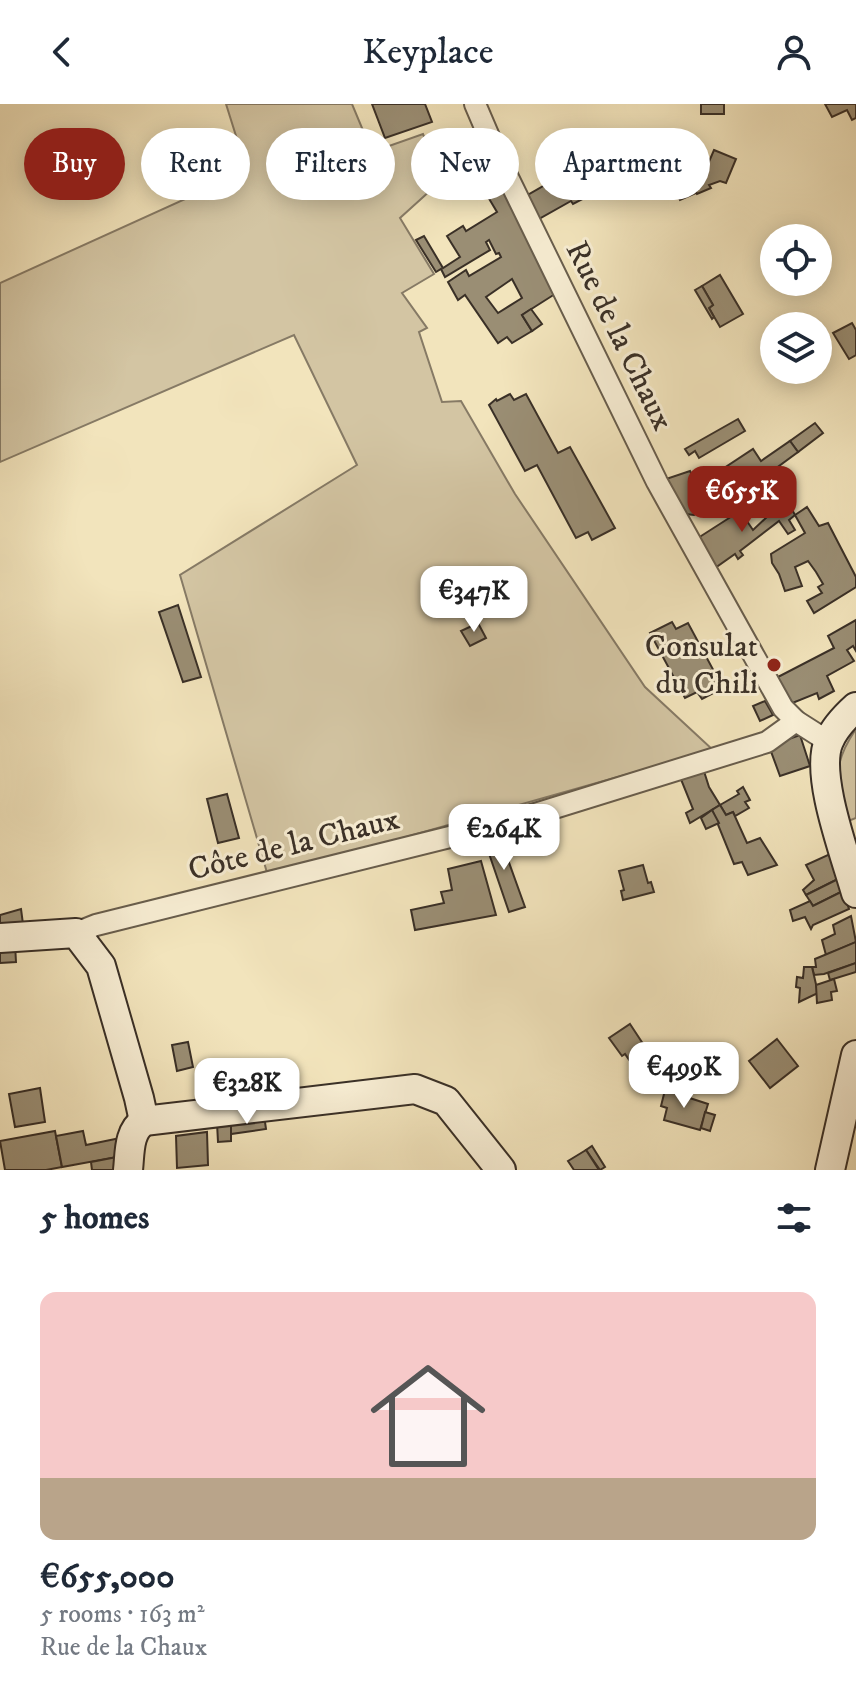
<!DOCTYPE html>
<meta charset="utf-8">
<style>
:root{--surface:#fff;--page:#f6f6f7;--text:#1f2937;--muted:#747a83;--accent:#8f2418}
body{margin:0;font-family:"IM FELL DW Pica",serif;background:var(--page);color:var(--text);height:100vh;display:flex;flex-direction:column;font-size:30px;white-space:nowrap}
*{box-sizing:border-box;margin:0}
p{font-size:26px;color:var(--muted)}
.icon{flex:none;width:44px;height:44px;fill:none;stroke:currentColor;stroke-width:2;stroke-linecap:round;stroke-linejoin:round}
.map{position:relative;height:1066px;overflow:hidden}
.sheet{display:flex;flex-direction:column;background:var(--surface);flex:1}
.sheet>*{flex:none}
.guide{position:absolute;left:24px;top:24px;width:808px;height:72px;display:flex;gap:16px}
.tools{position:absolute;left:760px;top:120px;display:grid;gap:16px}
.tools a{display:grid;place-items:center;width:72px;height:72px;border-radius:50%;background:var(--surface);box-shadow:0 4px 20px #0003;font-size:40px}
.price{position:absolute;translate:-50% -68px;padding:0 18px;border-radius:16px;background:#fff;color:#222;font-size:26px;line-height:52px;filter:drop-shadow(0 2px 4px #0008)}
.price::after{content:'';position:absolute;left:50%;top:48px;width:24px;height:18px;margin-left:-12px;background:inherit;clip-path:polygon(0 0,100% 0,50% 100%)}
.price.active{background:var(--accent);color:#fff}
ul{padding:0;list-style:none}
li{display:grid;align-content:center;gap:16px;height:424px;padding:0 40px}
li span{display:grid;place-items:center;height:248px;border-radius:16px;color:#555}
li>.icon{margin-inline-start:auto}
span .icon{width:144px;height:144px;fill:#fffc;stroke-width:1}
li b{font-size:34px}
h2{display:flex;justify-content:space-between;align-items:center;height:96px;padding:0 40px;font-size:34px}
.chip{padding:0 28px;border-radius:36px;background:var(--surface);box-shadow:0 4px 20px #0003;font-size:28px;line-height:72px}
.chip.active{background:var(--accent);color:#fff}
header{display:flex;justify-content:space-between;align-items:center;height:104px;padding:0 40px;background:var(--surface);font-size:36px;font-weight:600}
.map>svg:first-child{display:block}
.green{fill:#d3c5a3;stroke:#867a65;stroke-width:2}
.building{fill:#9a8e74;stroke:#3a3027;stroke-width:2;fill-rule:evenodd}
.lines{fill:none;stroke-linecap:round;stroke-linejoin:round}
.street-casing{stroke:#685d4c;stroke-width:24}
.secondary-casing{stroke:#3a3027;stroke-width:32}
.street{stroke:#f7edd3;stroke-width:20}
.secondary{stroke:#f7edd3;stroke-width:28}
.poi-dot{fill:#8f2418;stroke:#f7edd3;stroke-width:3}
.labels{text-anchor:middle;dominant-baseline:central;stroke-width:6;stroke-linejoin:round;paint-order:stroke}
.street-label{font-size:32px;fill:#3a3027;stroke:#f7edd3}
.poi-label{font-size:32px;fill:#3a3027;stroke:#f7edd3;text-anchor:end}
</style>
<header><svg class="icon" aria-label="back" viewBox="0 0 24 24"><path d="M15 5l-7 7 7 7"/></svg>Keyplace<svg class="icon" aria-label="person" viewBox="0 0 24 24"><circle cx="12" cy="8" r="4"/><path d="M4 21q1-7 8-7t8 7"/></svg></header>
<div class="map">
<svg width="856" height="1066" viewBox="0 0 856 1066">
<rect width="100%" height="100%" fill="#f2e4bc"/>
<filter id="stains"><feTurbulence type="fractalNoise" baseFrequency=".0025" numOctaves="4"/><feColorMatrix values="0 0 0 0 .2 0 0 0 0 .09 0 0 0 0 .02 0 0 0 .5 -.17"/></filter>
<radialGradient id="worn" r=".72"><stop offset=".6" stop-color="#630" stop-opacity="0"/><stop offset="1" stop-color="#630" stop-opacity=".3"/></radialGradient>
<!-- green -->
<g class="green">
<polygon points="226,0 352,0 372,48 423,30 442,76 400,114 434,170 402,189 427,224 419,228 442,298 461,297 515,390 645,583 713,646 268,772 180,471 357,361 294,231 0,358 0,179 247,67"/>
<path d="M856 625V714L843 719C837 678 831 661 856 625Z"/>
</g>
<!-- building -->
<g class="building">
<polygon points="372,0 425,0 432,18 385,34"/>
<rect x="701" y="0" width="23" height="10"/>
<polygon points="825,0 856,0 856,14 852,16 847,6 832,13"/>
<polygon points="714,46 736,55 726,79 720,77 709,81 711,84 697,90 691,77 674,83 669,72 697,60 699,64 708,60"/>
<polygon points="584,64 596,88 573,100 571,97 537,116 526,92 559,73 560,76"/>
<polygon points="687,76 691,77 696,89 680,96 674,83"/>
<path d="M505 84 555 190 522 211 532 227 512 239 507 233 498 239 465 191 458 196 448 178 466 166 469 172 501 153 499 149 496 150 489 136 486 138 490 146 445 173 441 165 436 168 416 136 424 132 443 164 460 153 447 132 463 122 466 127 497 108 488 93ZM512 175 522 194 498 209 486 193Z"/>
<polygon points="720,171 743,210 720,223 709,204 713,201 702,182"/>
<polygon points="702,182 713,201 709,204 714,213 712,215 695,186"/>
<polygon points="531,205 542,220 532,227 522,211"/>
<polygon points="852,219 856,226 856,251 849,255 833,229"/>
<polygon points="510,290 514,296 526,290 558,349 570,343 615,424 592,436 588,428 576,434 537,361 525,367 489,301 496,295 497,297"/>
<polygon points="738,315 745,327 699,354 695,347 689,351 685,345"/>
<polygon points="815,319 823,329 798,348 790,337"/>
<polygon points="790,337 798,348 756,379 746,380 694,411 686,410 666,375 690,367 696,379 700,377 707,389 719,383 712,372 753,345 761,357"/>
<polygon points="786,395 795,411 789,416 795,426 788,430 779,417 740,447 743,451 738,455 735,450 715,464 698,434 740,407 753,426"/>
<polygon points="807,403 819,422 828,419 856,473 856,483 814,509 807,497 822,489 818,483 823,480 816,468 808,457 795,463 802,482 785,487 779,470 772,459 771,450 805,429 795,411"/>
<polygon points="178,501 201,573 183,578 159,508"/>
<polygon points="856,516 856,547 853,542 847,546 854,557 827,572 834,587 819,595 817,589 790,600 776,574 834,544 828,532"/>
<polygon points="672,518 676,525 688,519 723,584 702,595 697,588 685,594 650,529"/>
<polygon points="478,519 486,534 470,542 461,527"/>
<polygon points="765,597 773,611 760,617 753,602"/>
<polygon points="800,631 810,662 780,672 769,642"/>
<polygon points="702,661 709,683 720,701 690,719 686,709 693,705 678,668"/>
<polygon points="743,683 750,696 745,698 749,704 735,712 733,708 726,711 720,701 739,690 737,687"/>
<polygon points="227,690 239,734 218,739 207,695"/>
<polygon points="720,701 726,711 733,708 747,739 760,734 777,761 748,771 742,758 734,760 712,706"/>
<polygon points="712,706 719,719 706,725 701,714"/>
<polygon points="498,728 525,803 509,808 483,732"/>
<polygon points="830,750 840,774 806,791 803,786 814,776 806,761"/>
<polygon points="481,757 496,811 415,826 411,806 444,799 441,788 452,786 448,765"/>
<polygon points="643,761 648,779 651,778 654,788 623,796 621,787 624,786 619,767"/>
<polygon points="840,774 843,787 813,802 806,791"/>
<polygon points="843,787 849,805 813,821 811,825 805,813 793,817 790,806 810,797 813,802"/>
<polygon points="21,805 23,820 0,822 0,811"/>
<polygon points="851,812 856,838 826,851 822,836 835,830 833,821"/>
<polygon points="856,838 856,859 824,870 814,871 812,863 816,863 815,855"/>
<polygon points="15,840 16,858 0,859 0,841"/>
<polygon points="856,859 856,868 830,876 828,869"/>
<polygon points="804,863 812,863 818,889 799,898 800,884 796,883 797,873 803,874"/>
<polygon points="834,875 837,887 831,888 832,896 817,899 816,881"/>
<polygon points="630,920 651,952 634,963 625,950 622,952 609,934"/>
<polygon points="777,935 798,962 770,984 749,957"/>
<polygon points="188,938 193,963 177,967 172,941"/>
<polygon points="40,984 45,1018 15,1023 9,990"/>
<polygon points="227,986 228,997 200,1001 199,990"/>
<polygon points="665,986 708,1000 700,1026 664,1016 667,1004 661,1002"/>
<polygon points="705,1008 715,1011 710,1027 701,1024"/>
<polygon points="261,1014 265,1018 266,1025 231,1030 231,1017"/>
<polygon points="231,1017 231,1037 218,1038 217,1019"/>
<polygon points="55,1027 62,1063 46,1066 5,1066 0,1037"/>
<polygon points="83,1027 86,1041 120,1034 117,1053 62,1063 56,1032"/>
<polygon points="207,1028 208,1061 177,1064 176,1032"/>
<polygon points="592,1042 605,1063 600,1066 586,1046"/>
<polygon points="586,1046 599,1066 574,1066 568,1057"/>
<polygon points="117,1053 116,1066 92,1066 91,1058"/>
</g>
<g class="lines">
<!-- street casing -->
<g class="street-casing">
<g id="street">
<polyline points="475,0 496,49 657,378 783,604 796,617 829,638"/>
<polyline points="76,829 96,821 506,719 767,638 796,617"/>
</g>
</g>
<!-- secondary casing -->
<g class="secondary-casing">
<g id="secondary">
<path d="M856 603C846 612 834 625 829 637 814 670 846 753 856 789"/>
<polyline points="0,834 76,829 101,862 139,994 144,1017"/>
<polyline points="144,1017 415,985 446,997 501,1066"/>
<path d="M128 1066C130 1049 128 1028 144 1017"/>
<polyline points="830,1066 856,951"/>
</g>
</g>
<!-- street -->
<use href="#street" class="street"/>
<!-- secondary -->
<use href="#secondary" class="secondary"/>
</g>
<!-- markers -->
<circle class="poi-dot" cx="774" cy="561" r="8"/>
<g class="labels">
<!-- street labels -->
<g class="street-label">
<text transform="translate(619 232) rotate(64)">Rue de la Chaux</text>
<text transform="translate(294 741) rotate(-14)">Côte de la Chaux</text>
</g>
<!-- poi labels -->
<g class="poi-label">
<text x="758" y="543">Consulat<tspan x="758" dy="37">du Chili</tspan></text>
</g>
</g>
<rect width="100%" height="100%" filter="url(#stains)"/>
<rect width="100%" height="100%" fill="url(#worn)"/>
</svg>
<div class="tools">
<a><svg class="icon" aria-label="locate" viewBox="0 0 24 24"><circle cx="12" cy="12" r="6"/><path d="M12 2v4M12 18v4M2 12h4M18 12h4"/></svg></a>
<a><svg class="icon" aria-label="layers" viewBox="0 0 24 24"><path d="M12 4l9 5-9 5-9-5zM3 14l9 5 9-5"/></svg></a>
</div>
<b class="price active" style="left:742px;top:430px">€655K</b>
<b class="price" style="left:474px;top:530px">€347K</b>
<b class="price" style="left:504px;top:768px">€264K</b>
<b class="price" style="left:684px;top:1006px">€499K</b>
<b class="price" style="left:247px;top:1022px">€328K</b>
<div class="guide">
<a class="chip active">Buy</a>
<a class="chip">Rent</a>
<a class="chip">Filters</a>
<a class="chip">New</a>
<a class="chip">Apartment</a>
</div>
</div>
<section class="sheet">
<h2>5 homes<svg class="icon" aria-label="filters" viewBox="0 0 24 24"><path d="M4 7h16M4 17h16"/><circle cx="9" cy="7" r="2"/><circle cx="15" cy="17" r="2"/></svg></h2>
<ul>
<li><span style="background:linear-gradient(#f6c9c9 75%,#b9a48a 0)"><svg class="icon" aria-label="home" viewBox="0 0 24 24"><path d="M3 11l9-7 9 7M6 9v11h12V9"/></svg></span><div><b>€655,000</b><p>5 rooms · 163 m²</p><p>Rue de la Chaux</p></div></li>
</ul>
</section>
